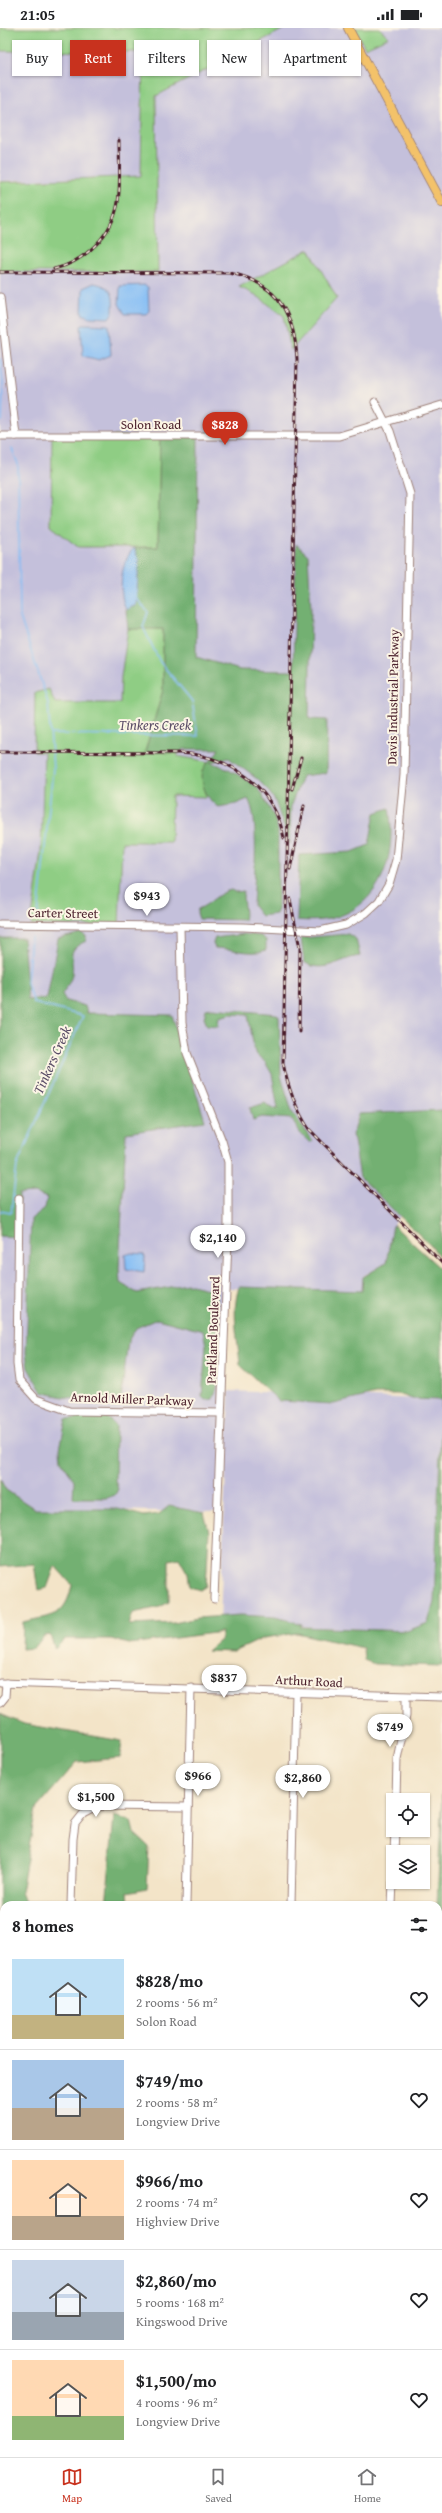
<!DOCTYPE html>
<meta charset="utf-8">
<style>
:root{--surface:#fff;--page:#f6f6f6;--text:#202124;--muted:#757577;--line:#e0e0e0;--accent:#c8321e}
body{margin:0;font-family:"Gentium Book Plus",serif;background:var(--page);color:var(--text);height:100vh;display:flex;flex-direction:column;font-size:15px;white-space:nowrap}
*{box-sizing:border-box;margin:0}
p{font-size:13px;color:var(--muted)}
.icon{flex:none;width:22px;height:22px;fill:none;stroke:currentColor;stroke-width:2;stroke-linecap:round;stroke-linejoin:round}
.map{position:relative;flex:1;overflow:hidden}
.side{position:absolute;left:0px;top:1873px;width:442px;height:556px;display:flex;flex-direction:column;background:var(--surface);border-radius:12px 12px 0 0;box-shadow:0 1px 3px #0004}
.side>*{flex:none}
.top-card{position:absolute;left:12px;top:12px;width:418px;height:36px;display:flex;gap:8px}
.fabs{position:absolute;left:386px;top:1765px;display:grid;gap:8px}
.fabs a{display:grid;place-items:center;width:44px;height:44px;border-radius:0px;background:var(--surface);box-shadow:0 1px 3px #0004;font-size:20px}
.price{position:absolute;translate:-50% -34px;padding:0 9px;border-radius:14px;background:#fff;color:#222;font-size:13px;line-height:26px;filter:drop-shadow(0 1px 2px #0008)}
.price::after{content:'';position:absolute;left:50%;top:24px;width:12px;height:9px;margin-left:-6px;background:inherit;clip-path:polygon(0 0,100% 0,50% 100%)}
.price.current{background:var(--accent);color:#fff}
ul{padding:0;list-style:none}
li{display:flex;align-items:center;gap:12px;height:100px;padding:0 12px}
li+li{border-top:1px solid var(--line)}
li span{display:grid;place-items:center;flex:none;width:112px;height:80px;border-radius:0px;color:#555}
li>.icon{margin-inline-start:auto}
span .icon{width:48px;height:48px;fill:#fffc;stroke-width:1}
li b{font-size:17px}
h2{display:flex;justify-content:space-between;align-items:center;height:48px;padding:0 12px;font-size:17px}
.pill{padding:0 14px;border-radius:0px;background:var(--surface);box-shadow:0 1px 3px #0004;font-size:14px;line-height:36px}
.pill.current{background:var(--accent);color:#fff}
.status{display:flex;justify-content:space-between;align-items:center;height:28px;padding:0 20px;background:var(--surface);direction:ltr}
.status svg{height:11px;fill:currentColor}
.tab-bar{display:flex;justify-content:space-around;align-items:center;height:56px;border-top:1px solid var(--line);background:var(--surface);font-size:11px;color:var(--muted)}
.tab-bar a{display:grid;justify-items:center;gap:2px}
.tab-bar .current{color:var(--accent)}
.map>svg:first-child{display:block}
.industrial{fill:#c4c0db}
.green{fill:#8fcd84;stroke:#6c7658}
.forest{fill:#73b072;stroke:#5e684e}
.water{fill:#84bdf5;stroke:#676e90}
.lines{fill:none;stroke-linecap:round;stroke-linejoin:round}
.stream{stroke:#84bdf5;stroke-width:1.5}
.minor-casing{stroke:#9e827a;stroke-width:9}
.major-casing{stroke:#9e827a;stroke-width:10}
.minor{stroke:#fff;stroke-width:7}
.major{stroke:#f3c26a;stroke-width:8}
.rail-casing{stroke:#4a1f2b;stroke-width:3}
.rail{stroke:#fcf5e5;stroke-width:1.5;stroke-dasharray:4.5;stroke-linecap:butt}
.labels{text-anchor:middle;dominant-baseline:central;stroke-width:4;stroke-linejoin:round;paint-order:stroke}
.street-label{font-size:13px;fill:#4a1f2b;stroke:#fcf5e5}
.water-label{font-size:14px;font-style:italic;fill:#5b4e68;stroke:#fcf5e5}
</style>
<div class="status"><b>21:05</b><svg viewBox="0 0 49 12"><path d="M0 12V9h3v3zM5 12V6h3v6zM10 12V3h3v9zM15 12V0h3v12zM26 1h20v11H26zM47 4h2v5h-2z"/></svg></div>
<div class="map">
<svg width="442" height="2429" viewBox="0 0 442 2429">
<rect width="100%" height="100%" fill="#fcf5e5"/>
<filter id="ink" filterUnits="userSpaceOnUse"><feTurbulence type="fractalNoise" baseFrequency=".025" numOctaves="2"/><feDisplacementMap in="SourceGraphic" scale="8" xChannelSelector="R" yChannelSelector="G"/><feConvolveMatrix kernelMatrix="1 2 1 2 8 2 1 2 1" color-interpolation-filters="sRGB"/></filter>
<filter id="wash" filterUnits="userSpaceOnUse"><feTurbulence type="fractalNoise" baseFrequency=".012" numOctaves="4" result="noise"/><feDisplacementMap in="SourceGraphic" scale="16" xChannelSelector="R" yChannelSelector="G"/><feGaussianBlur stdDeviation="0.9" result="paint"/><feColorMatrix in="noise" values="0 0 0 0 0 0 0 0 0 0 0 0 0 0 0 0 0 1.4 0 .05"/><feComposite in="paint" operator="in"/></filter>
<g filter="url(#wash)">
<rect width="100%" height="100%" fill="#f3e4c8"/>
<!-- industrial -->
<g class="industrial">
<polygon points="286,0 442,0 442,1082 358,1087 353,1106 360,1150 400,1188 393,1197 386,1235 363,1248 362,1263 226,1260 219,1484 35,1481 6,1462 0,1451 0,1208 19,1209 0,1165 0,244 158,244 156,68"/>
<polygon points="0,23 143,23 141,148 0,153"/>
<polygon points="229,1363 442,1372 433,1604 220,1595"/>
<polygon points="0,2412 4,2412 4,2425 128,2425 128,2429 0,2429"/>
</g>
<!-- green -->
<g class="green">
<polygon points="0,0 286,0 156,68 158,244 0,244 0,154 141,148 143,24 0,23"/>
<polygon points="354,0 379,0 389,9 365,20"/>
<polygon points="309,221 337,270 291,322 284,288 256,267 239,259"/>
<polygon points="52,408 160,408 158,519 78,519 51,498"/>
<polygon points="128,601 163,601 163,662 145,724 179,725 177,728 211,734 205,740 203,755 207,769 172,768 171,814 122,814 119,898 31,897 41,823 44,724 34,724 35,665 49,661 55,675 120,675 121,649"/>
<rect x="0" y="2120" width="4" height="70"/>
<rect x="438" y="2131" width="4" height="73"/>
</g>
<!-- forest -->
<g class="forest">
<path d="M160 408 198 409 196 629 240 642 293 643 296 516 308 527 311 582 309 691 327 692 326 745 302 748 291 777 290 816 275 773 268 762 257 751 229 730 211 734 229 741 257 759 274 788 278 802V881L276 886 261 888 253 878C254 854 260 789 248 771L236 776 218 779C207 772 197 752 205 739 209 733 215 728 219 721H184L179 725 145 724 163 662V601H128L126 582 136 577 139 532 134 520 158 519Z"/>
<path d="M389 780C400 844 367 900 297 892L299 827 352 824 369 817 375 785Z"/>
<path d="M231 862 235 864 244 863C241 873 247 882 244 892L199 891 197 885 198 881C211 876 217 865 231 862Z"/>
<path d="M81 905 86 908V913C64 923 75 929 72 947 71 953 65 961 62 966L66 973 85 978 87 985 172 987 205 1093 126 1105 119 1240 120 1255 137 1265 187 1256 217 1263V1360L213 1371 205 1372 202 1369 206 1317 203 1303 157 1291 136 1300 128 1313 121 1371C94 1372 68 1372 42 1364L28 1340 26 1325 31 1191 45 1180 47 1170 35 1165 19 1166V1209L0 1208V910H23L28 972 47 970 58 911Z"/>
<path d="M244 906 261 908 266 912V922C252 928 231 920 215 920L213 915 215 910Z"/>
<path d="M348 906 356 911 360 928C341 930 323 947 304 934L301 910Z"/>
<polygon points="212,980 277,986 279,989 281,1048 292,1083 312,1113 310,1115 300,1105 292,1091 262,1089 253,1092 250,1080 265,1075 271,1080 278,1081 272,1046 265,1034 255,1025 248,987 231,986 219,989 218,998 207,997 204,990 206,981"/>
<polygon points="442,1082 442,1232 431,1218 360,1150 353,1106 359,1086"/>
<path d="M393 1197 442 1242V1372L412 1371 399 1366H375L334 1376 279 1373 240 1337C238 1311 231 1284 239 1259L362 1263 363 1249 386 1235Z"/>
<path d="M442 1374V1638L374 1636 364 1632 363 1620 297 1605 264 1610 234 1624 207 1623 220 1612 222 1604 129 1616 111 1611H65L55 1621 50 1607 44 1608 34 1620 22 1621 23 1594C52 1587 65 1590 72 1557L55 1538 47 1560 38 1562 34 1536 0 1539V1451L6 1462 35 1481H118L144 1488 159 1486 169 1478 204 1485 209 1504 206 1558 200 1562 190 1559 188 1546 179 1530 169 1532V1574L160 1579 133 1585 129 1597 174 1595 197 1590 240 1587 275 1589 302 1596 300 1599 407 1603 428 1595 434 1574Z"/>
<polygon points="101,1388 108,1390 116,1398 115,1452 118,1461 115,1467 107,1470 73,1470 74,1452 61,1433 60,1421 66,1391"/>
<polygon points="0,1686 24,1696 122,1713 120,1730 77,1734 36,1781 21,1864 26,1877 4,1877 4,2120 0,2120"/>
<polygon points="442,1764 442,2131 438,2131 437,1877"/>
<polygon points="114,1788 131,1793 134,1805 149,1819 147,1860 128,1864 129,1877 106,1877"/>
<rect x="0" y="2190" width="4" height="222"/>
<rect x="203" y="2425" width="23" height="4"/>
</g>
<!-- water -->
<g class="water">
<path d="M94 255C113 259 114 266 113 284L109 290 90 289 82 286 83 260Z"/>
<polygon points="144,257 148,259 149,283 146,286 125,286 119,276 120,258"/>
<polygon points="85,296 109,297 111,327 99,332 83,328 81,298"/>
<path d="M134 520 139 532 136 577 126 582C118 565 120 533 134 520Z"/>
<polygon points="131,1225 143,1226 145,1229 144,1244 126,1241 125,1227"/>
</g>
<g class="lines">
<!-- stream -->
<g class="stream">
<polyline points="0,331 3,356 2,393"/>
<polyline points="12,421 18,436 20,589 48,675 53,741 38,887"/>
<polyline points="51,706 198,708 192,673 160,634 143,599 148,584 136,570"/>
<polyline points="0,1183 11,1185 17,1137 83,988 34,975 27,955 31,909"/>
</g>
</g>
</g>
<g filter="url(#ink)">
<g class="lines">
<!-- minor casing -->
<g class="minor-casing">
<g id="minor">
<polyline points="0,269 16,408"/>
<polyline points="0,408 339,408 442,377"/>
<polyline points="0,896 244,899 320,903 346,897 366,885 379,873 389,856 396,832 404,747 410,466 390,403 375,374"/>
<polyline points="180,899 182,995 187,1025 222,1113 228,1134 228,1212 214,1571"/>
<polyline points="19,1170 17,1336 19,1352 36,1371 69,1383 221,1385"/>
<polyline points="0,1655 442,1669"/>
<polyline points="0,1675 5,1669 6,1655"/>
<polyline points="396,1772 397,1731 406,1688 406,1670"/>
<polyline points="394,1824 395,1802"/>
<polyline points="71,1877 73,1811 75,1796 83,1786 98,1778 188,1779"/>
<polyline points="186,1877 191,1660"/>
<polyline points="291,1877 296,1664"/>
<polyline points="392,1877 393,1854"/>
<polyline points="438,2253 442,2256"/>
<polyline points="438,2309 442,2306"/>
<polyline points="438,2402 442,2399"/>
<polyline points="0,2424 4,2424"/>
<polyline points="72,2425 99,2425"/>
<polyline points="415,2425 415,2429"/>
<polyline points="171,2429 171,2425"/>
<polyline points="255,2429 255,2425"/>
<polyline points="339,2429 339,2425"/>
</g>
</g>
<!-- major casing -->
<g class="major-casing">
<polyline id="major" points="348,0 442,175"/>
</g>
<!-- minor -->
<use href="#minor" class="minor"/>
<!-- major -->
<use href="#major" class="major"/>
<!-- rail casing -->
<g class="rail-casing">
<g id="rail">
<path d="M54 241C85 234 113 206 118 174 121 153 119 133 119 112"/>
<path d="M0 244 229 245C276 253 295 286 297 331L283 1035C288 1060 295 1080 309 1101L442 1235"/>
<path d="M0 724 179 725C229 727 274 758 284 810"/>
<polyline points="292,761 301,730"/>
<polyline points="290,841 304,778"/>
<polyline points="290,871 300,920 299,1004"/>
<polyline points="438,1947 442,1938"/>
<polyline points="0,2018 4,2022"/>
</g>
</g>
<!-- rail -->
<use href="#rail" class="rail"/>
</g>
</g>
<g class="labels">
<!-- street labels -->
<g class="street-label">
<text x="151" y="396">Solon Road</text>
<text transform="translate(393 669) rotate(-89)">Davis Industrial Parkway</text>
<text transform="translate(63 885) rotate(1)">Carter Street</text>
<text transform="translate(213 1302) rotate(-88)">Parkland Boulevard</text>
<text transform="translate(132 1371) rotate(2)">Arnold Miller Parkway</text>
<text transform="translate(309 1653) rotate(3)">Arthur Road</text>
</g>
<!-- water labels -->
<g class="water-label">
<text x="155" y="697">Tinkers Creek</text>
<text transform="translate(52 1032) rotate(-66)">Tinkers Creek</text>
</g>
</g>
</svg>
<div class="fabs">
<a><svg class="icon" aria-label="locate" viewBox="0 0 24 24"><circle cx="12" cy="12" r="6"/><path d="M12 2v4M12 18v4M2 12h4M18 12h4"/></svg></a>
<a><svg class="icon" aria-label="layers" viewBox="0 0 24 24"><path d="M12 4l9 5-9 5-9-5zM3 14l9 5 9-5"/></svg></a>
</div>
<b class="price current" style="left:225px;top:418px">$828</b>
<b class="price" style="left:147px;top:889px">$943</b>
<b class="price" style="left:218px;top:1231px">$2,140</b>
<b class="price" style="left:224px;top:1671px">$837</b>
<b class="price" style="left:390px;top:1720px">$749</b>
<b class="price" style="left:198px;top:1769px">$966</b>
<b class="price" style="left:303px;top:1771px">$2,860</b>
<b class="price" style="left:96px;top:1790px">$1,500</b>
<div class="top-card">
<a class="pill">Buy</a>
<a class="pill current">Rent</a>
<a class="pill">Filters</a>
<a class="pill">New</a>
<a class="pill">Apartment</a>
</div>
<section class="side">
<h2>8 homes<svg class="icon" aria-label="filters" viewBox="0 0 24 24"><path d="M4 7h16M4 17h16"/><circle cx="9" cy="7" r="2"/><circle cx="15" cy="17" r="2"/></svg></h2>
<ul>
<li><span style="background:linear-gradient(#bfe0f5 70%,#c2b280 0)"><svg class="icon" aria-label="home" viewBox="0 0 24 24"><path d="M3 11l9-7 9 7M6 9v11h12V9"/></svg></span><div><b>$828/mo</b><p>2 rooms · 56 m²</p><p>Solon Road</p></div><svg class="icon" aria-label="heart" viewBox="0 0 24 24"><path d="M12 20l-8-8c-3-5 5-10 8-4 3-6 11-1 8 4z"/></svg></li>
<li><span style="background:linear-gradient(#a9c7e8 60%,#b9a48a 0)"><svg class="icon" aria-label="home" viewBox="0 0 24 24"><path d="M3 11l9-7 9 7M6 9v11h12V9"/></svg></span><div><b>$749/mo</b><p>2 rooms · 58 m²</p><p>Longview Drive</p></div><svg class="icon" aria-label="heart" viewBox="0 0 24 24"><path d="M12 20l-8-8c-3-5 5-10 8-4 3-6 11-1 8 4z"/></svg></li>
<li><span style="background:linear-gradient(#ffd9b3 70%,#b9a48a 0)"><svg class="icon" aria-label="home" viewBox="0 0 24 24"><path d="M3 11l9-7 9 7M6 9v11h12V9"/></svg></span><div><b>$966/mo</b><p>2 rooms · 74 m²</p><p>Highview Drive</p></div><svg class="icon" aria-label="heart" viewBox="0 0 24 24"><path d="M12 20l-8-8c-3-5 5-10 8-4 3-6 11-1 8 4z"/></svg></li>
<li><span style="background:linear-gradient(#c9d6e8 65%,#9aa5b1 0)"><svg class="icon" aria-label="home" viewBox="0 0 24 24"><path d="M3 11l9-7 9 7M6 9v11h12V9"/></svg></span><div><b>$2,860/mo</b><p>5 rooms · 168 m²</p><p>Kingswood Drive</p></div><svg class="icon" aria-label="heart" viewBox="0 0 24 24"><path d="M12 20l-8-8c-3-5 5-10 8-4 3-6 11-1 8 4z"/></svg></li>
<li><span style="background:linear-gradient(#ffd9b3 70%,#8fb573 0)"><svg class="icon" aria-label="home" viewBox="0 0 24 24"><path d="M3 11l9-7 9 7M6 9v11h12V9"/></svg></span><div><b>$1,500/mo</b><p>4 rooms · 96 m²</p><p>Longview Drive</p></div><svg class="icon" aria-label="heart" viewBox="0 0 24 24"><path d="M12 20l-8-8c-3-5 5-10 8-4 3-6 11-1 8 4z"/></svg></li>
</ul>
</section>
</div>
<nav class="tab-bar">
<a class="current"><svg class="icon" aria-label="map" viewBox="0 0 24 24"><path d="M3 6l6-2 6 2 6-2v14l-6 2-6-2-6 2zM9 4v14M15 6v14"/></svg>Map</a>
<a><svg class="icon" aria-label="saved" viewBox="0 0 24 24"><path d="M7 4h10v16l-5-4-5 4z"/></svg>Saved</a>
<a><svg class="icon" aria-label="home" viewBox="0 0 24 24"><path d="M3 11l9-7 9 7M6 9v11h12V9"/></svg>Home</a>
</nav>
